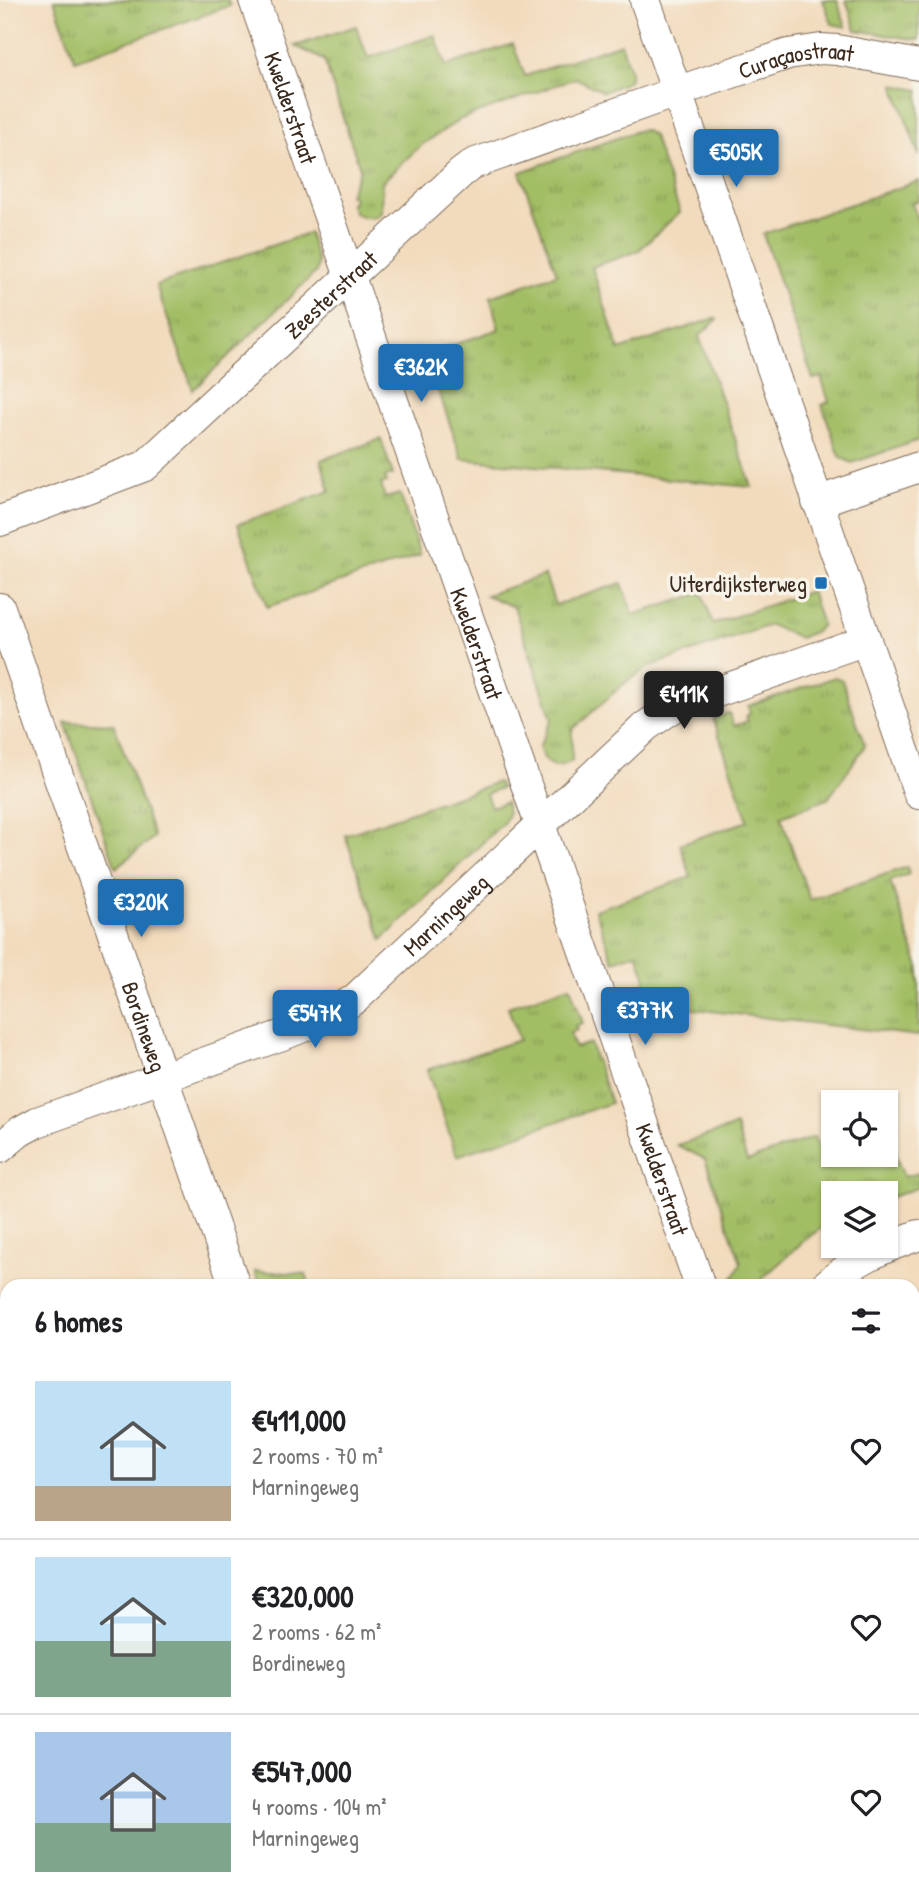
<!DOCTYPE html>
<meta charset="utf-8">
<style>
:root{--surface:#fff;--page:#f6f6f6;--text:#202124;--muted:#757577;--line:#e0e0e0;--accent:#1f6fb2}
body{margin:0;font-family:"Patrick Hand",sans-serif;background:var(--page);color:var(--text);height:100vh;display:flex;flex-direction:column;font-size:26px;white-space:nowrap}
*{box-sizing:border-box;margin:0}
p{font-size:23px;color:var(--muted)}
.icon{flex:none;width:38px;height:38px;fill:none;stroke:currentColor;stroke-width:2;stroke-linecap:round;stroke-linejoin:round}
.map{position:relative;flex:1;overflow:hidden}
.side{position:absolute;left:0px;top:1279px;width:920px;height:625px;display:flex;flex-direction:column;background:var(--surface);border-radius:21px 21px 0 0;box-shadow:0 2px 5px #0004}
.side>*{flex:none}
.fabs{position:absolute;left:821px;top:1090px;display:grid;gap:14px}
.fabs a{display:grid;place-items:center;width:77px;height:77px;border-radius:0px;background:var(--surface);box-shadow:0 2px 5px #0004;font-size:35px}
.price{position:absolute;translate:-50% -60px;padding:0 16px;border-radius:7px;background:var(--accent);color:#fff;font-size:23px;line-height:46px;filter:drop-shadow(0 2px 4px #0008)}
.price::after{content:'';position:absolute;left:50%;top:42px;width:21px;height:16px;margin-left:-10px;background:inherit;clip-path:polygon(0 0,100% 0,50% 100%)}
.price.on{background:#222;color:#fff}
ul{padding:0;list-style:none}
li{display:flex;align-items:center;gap:21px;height:175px;padding:0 35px}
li+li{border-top:2px solid var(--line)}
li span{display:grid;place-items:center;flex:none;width:196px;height:140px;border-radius:0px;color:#555}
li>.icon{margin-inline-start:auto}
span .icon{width:84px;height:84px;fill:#fffc;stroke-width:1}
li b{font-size:30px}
h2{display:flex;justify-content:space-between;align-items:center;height:84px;padding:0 35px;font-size:30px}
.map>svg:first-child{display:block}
.grass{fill:url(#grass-tufts);stroke:#6e7442;stroke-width:2}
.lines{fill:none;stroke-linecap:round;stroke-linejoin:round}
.minor-casing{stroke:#7b6856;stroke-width:32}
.minor{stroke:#fff;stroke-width:30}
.poi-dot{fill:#1f6fb2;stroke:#f7f3e8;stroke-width:2.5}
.labels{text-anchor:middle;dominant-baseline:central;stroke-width:7;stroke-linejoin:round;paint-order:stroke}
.street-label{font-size:23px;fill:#3b2a1e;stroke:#f7f3e8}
.poi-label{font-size:23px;fill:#3b2a1e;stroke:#f7f3e8;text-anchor:end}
</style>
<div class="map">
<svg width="919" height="1903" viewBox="0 0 919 1903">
<defs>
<pattern id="grass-tufts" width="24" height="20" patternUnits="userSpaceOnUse" patternTransform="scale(1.75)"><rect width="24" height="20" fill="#a2be65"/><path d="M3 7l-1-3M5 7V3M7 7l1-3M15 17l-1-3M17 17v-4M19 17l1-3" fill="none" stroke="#859b53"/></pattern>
</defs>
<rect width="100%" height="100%" fill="#f7f3e8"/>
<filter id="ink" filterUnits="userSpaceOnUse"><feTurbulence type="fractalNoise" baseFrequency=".0143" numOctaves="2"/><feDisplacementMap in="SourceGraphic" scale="14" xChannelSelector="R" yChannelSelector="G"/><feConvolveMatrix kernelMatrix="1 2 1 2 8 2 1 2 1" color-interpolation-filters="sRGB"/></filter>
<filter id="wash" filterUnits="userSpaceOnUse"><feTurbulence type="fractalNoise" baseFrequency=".00686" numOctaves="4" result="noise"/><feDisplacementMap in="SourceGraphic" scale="28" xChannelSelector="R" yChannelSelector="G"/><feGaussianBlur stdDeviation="1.57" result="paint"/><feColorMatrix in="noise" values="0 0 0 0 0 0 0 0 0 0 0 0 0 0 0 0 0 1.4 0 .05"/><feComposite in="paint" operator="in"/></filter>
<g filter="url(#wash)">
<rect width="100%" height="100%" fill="#f2dbbd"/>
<!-- grass -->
<g class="grass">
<polygon points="54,0 228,0 230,6 75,60"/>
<polygon points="823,0 837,0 846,27 832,24"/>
<polygon points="846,0 919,0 919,40 856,30"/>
<path d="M356 26 368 58 435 35 446 66 513 44 525 76 621 43 630 71V79L626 83 603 92 576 78 461 119 420 146 382 182 381 213C373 219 363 218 355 213L350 203 354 201 352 194 349 195 360 169 324 60 295 46Z"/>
<polygon points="894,85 919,90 919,156"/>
<polygon points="644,130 653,136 680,212 638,251 592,267 619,350 716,318 717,320 699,336 752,487 462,459 434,378 404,362 499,329 490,297 557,274 520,172 637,131"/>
<polygon points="919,181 919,200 912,203 919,224 919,440 852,463 842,458 839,454 822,405 829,402 821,377 813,379 763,234"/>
<polygon points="309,233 318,263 316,272 193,390 156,285"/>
<polygon points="381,439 393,475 385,477 387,482 381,484 385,498 400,494 420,555 267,607 238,524 330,491 321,460"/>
<path d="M545 575 555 605 622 583 633 615 702 593 713 624 811 591 822 625 816 631 800 638 770 625 651 666 626 682 572 730V761C554 771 545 765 539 747L552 719 514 607 486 595Z"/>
<polygon points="835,677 842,680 865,746 828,799 781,816 810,900 907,867 909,874 890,881 919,967 919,1036 627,1001 623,990 647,982 637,953 613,961 595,910 691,877 680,844 748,821 713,718 729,713 734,726 748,721 746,716 750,714 748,706"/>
<polygon points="65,722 114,724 154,837 116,868"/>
<polygon points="498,782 501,788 486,794 491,807 506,802 508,814 504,822 382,940 345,835"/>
<polygon points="570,986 583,1023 575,1026 577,1030 570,1033 575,1048 590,1043 611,1103 457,1156 427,1070 519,1040 508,1007"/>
<polygon points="736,1126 747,1161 814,1137 826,1169 867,1155 886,1155 886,1149 892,1146 904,1177 919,1173 919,1187 886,1199 886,1194 833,1194 833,1220 806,1239 763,1278 762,1286 729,1286 741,1263 705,1159 677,1145"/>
<polygon points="255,1271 306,1274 310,1286 260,1286"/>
<polygon points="919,1380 919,1568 914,1568 914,1382"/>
<polygon points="919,1688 919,1808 914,1806 914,1689"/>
<polygon points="916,1867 919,1874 919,1903 808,1903 826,1897 914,1897 914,1868"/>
<polygon points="471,1897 635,1897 637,1903 473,1903"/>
</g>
</g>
<g filter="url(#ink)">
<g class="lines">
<!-- minor casing -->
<g class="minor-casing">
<g id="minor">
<path id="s1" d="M254 0 700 1286"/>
<polyline points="645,0 919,794"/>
<polyline points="817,502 919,467"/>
<path id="s2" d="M0 521 145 466 461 173 473 164 676 92 788 54 821 49 837 50 919 65"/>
<path id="s3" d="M0 608 235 1286"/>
<path id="s4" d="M0 1148 19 1132 37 1122 288 1033 323 1019 355 999 646 726 674 707 866 640"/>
<path d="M825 1286C853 1261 884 1247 919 1235"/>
<polyline points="0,1747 7,1745"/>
<polyline points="914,1840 919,1838"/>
<polyline points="444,1897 446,1903"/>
<polyline points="730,1903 748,1897"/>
</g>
</g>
<!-- minor -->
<use href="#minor" class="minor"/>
</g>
</g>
<!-- markers -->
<rect class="poi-dot" x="814" y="576" width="14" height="14" rx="3.5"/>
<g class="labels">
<!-- street labels -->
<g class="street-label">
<text stroke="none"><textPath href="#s2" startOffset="942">Curaçaostraat</textPath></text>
<text stroke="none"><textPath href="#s1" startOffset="114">Kwelderstraat</textPath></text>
<text stroke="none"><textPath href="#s2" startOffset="408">Zeesterstraat</textPath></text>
<text stroke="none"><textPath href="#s1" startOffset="681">Kwelderstraat</textPath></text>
<text stroke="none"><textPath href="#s4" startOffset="511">Marningeweg</textPath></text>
<text stroke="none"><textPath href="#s3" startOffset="443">Bordineweg</textPath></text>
<text stroke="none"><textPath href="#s1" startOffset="1248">Kwelderstraat</textPath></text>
</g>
<!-- poi labels -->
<g class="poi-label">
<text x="807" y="583">Uiterdijksterweg</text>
</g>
</g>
</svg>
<div class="fabs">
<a><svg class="icon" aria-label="locate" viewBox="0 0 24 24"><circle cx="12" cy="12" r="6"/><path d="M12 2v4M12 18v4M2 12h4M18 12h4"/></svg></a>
<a><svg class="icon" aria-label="layers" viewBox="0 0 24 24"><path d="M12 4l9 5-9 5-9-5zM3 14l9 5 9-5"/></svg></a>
</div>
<b class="price" style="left:736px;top:189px">€505K</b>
<b class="price" style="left:421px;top:404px">€362K</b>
<b class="price on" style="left:684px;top:731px">€411K</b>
<b class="price" style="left:141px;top:939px">€320K</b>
<b class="price" style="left:645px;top:1047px">€377K</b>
<b class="price" style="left:315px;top:1050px">€547K</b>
<section class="side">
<h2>6 homes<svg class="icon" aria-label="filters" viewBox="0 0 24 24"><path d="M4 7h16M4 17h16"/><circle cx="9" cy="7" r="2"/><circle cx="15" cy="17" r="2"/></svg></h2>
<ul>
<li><span style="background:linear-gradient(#bfe0f5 75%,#b9a48a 0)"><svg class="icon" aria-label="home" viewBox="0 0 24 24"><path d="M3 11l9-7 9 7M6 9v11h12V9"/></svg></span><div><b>€411,000</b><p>2 rooms · 70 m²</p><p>Marningeweg</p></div><svg class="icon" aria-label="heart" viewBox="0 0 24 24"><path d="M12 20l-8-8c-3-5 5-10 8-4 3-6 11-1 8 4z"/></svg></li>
<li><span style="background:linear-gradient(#bfe0f5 60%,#7fa58c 0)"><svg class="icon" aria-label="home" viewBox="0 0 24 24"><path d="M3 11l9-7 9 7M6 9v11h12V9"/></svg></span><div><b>€320,000</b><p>2 rooms · 62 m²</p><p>Bordineweg</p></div><svg class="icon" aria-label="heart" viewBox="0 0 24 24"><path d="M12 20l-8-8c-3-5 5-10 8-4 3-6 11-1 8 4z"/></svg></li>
<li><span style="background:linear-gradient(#a9c7e8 65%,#7fa58c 0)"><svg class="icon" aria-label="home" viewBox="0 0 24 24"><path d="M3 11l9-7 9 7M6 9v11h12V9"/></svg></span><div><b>€547,000</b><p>4 rooms · 104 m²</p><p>Marningeweg</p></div><svg class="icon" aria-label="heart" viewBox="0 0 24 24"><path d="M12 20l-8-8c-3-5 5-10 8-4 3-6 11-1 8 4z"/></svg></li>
</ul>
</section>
</div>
